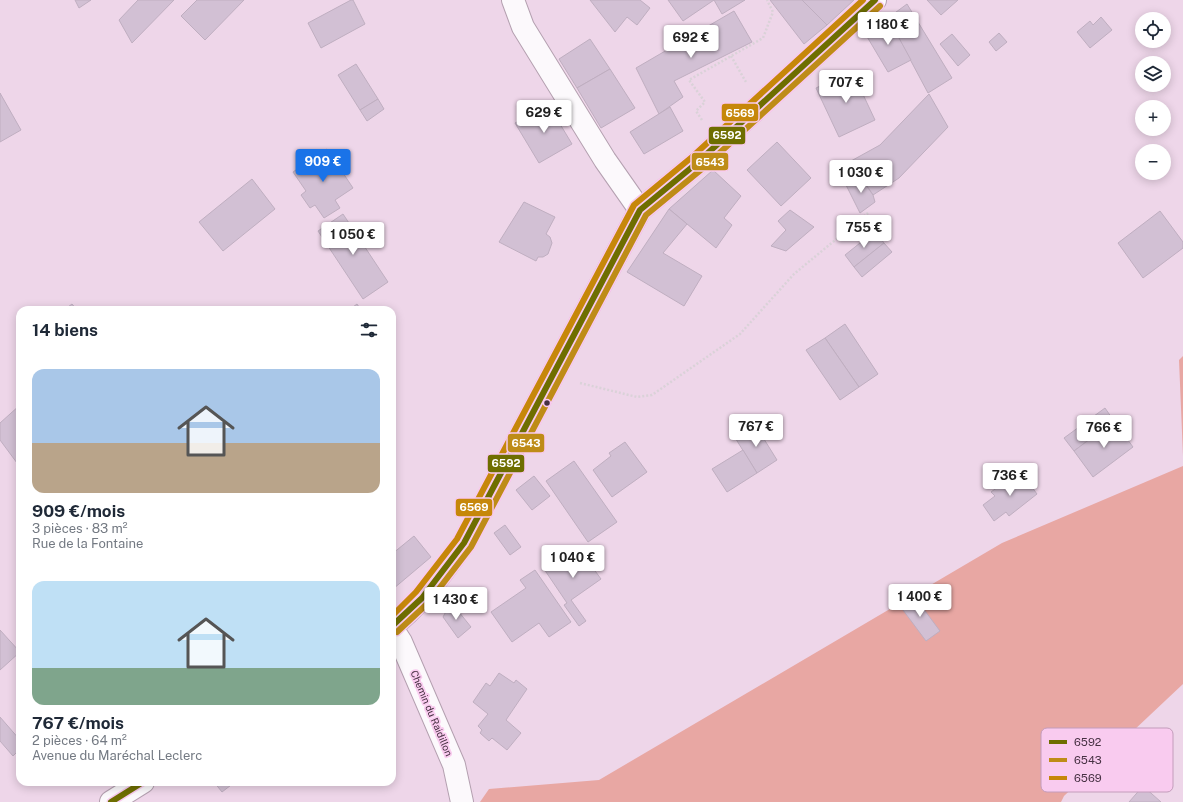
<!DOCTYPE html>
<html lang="fr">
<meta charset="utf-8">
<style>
:root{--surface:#fff;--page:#f6f6f7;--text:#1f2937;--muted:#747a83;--accent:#1a73e8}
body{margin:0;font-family:"Public Sans",sans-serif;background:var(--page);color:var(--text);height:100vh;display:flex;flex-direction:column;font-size:15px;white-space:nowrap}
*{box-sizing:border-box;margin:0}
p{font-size:13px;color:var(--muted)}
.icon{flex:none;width:22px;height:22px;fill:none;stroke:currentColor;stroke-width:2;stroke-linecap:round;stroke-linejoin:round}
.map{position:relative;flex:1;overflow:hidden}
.panel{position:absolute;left:16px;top:306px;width:380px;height:480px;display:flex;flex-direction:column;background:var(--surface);border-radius:12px;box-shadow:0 2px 10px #0003}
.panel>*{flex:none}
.fabs{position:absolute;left:1135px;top:12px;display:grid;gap:8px}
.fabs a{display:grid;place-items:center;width:36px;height:36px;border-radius:50%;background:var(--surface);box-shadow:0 2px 10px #0003;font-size:20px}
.price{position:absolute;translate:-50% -34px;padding:0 9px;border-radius:4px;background:#fff;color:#222;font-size:13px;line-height:26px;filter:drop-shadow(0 1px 2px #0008)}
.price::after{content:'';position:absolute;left:50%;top:24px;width:12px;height:9px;margin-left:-6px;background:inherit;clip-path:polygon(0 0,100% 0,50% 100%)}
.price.on{background:var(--accent);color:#fff}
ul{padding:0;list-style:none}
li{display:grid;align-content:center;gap:8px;height:212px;padding:0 16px}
li span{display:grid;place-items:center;height:124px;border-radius:12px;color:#555}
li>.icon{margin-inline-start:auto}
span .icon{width:72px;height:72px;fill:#fffc;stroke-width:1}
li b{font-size:17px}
h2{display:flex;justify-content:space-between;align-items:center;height:48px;padding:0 16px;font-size:17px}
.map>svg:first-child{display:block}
.forest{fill:#e8a7a3}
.building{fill:#d2c0d4;stroke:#bfaec0}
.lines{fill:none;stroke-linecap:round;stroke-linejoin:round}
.minor-casing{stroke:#b4a0b0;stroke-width:24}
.path{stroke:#dad2d8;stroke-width:2.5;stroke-dasharray:2 2;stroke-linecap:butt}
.minor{stroke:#fcf9fc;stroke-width:22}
.bus-1-casing{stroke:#f9cbef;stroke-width:9}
.bus-2-casing{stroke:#f9cbef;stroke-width:9}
.bus-3-casing{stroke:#f9cbef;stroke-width:9}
.bus-1{stroke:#6e6e00;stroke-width:6}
.bus-2{stroke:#be8c17;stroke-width:6}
.bus-3{stroke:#c6870a;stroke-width:6}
.bus-dot{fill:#463042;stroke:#f9cbef;stroke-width:1.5}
.labels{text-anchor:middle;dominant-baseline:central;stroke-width:3.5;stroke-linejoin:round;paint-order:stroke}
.street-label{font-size:10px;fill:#463042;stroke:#f9cbef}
.key{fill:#f9cbef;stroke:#c39cbb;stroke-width:1}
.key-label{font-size:11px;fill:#463042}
.line-badge{stroke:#f9cbef;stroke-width:1.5}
.badge-label{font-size:11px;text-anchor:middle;font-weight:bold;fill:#fff}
</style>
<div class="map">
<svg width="1183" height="802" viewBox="0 0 1183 802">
<rect width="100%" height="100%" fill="#eed6e9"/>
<!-- forest -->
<g class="forest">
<polygon points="1183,356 1183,456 1179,360"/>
<polygon points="1183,466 1183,684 1064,796 1061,802 480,802 489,789 599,780 1002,543"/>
</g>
<!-- building -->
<g class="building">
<polygon points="75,0 91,0 79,8"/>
<polygon points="138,0 174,0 132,43 119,20"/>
<polygon points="197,0 244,0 205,40 181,16"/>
<polygon points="351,0 353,0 365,24 321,48 308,23"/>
<polygon points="590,0 640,0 650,8 637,25 627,17 615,32"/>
<polygon points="668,0 745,0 722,14 714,0 683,21"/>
<polygon points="770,0 802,0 827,25 804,44"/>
<polygon points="802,0 854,0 827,25"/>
<polygon points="927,0 958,0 941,15"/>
<polygon points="907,4 952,78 928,93 888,18"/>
<polygon points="734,11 752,42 674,81 683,97 659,114 636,68"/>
<polygon points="1101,17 1112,30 1090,48 1077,32 1090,21 1093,25"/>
<polygon points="888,18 911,60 888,72 866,35"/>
<polygon points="999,33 1007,42 996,51 989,42"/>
<polygon points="952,34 970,55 958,66 940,44"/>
<polygon points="590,39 610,69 577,88 559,59"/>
<polygon points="356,64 378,99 360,110 338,75"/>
<polygon points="610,69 635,108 601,128 577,88"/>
<polygon points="852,71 875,120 839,137 816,88"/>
<polygon points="0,93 21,130 0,142"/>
<polygon points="929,94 948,127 899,178 873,195 851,161 880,145"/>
<polygon points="378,99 384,109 367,121 360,110"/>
<polygon points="548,104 572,144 539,163 515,123"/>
<polygon points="670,107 683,131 644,154 630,132"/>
<polygon points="777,142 811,178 781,206 747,170"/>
<polygon points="327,149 353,188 335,200 340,208 324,218 315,205 310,208 301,195 306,191 293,172"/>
<polygon points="713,170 741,196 724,218 732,225 716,248 669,209"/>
<polygon points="860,177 873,195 875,202 860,213 846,185"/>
<polygon points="252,179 275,209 223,251 199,222"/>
<polygon points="524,202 555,217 546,234 550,237 552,243 548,254 543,257 538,257 536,261 499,242"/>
<polygon points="669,209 687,224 663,253 702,276 684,306 627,272"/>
<polygon points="790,210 814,227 786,251 771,246 786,230 778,221"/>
<polygon points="1160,211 1183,242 1183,248 1143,278 1118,243"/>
<polygon points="343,214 388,282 363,299 318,231"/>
<polygon points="875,231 884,243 854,267 845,255"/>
<polygon points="884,243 892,252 862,277 854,267"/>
<polygon points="72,304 77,310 64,310"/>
<polygon points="357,304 361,310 349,310"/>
<polygon points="845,324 878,374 859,387 825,338"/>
<polygon points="825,338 859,387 840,400 806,350"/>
<polygon points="20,405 20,467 0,440 0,423"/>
<polygon points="1105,408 1114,421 1074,451 1064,438"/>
<polygon points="1114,421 1133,447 1093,477 1074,451"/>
<polygon points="754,423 777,460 757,473 734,436"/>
<polygon points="625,442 647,472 612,497 593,470 611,456 609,453"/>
<polygon points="743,450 757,473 727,492 712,469"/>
<polygon points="574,461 617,522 588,542 546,481"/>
<polygon points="1020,471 1037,494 1009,516 1006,512 994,521 983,505 995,496 991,492"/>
<polygon points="534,476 550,496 532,510 516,490"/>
<polygon points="505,525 521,547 510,555 494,533"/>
<polygon points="414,536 431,557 393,589 392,554"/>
<polygon points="577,546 601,579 571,600 586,621 579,626 564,605 567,603 544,569"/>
<polygon points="535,570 571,622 549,637 539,623 512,642 491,612 526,588 520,580"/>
<polygon points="914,596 940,631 926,641 900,606"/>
<polygon points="451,602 471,627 458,638 443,617"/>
<polygon points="0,630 20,652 0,670"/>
<polygon points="499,673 514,683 516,680 527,689 506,720 521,733 507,750 492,738 489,741 480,733 482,730 478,726 488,714 473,702 486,683 490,686"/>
<polygon points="0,717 20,740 20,749 13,756 0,741"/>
<polygon points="214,782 235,782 222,792"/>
<polygon points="1143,786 1161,802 1129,802"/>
</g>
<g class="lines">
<!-- minor casing -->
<g class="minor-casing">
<g id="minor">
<polyline points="513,0 523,27 605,160 640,210"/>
<path d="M392 626C422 603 441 573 464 543L640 210 697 163 875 0"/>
<polyline points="392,628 401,642 454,765 462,802"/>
<polyline points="111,802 143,782"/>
</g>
</g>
<!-- path -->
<g class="path">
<polyline points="731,56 746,82"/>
<polyline points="702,120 696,111 705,102 689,80 763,38 773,12 767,0"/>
<polyline points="580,383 637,397 652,395 740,334 794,274 868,213"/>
</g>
<!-- minor -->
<use href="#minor" class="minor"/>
<!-- bus-1 casing -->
<g class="bus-1-casing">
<g id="bus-1">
<polyline points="392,626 422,598 464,543 640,210 697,163 875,0"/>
<polyline points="111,802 143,782"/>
</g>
</g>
<!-- bus-2 casing -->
<g class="bus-2-casing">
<polyline id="bus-2" points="397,632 428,603 471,547 646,215 702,169 880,6"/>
</g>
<!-- bus-3 casing -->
<g class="bus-3-casing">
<polyline id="bus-3" points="392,616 416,592 457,539 634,205 692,157 863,0"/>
</g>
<!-- bus-1 -->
<use href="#bus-1" class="bus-1"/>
<!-- bus-2 -->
<use href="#bus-2" class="bus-2"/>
<!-- bus-3 -->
<use href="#bus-3" class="bus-3"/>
</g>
<!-- markers -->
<circle class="bus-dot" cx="547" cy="403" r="3.5"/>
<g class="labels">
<!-- street labels -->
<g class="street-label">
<text transform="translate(432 713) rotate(67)">Chemin du Raidillon</text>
</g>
</g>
<!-- legend -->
<rect x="1041" y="728" width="132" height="64" rx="6" class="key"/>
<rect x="1049" y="740" width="18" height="4" fill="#6e6e00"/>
<rect x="1049" y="758" width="18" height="4" fill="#be8c17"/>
<rect x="1049" y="776" width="18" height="4" fill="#c6870a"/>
<g class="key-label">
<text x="1074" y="746">6592</text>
<text x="1074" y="764">6543</text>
<text x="1074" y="782">6569</text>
</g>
<g class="line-badge">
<rect x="721" y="103" width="38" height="19" rx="4" fill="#c6870a"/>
<rect x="708" y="126" width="38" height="19" rx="4" fill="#6e6e00"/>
<rect x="691" y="152" width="38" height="19" rx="4" fill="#be8c17"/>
<rect x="507" y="433" width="38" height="20" rx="4" fill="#be8c17"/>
<rect x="487" y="454" width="38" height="19" rx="4" fill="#6e6e00"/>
<rect x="455" y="498" width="38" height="19" rx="4" fill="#c6870a"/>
</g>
<g class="badge-label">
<text x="740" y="117">6569</text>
<text x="727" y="139">6592</text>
<text x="710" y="166">6543</text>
<text x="526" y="447">6543</text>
<text x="506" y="467">6592</text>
<text x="474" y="511">6569</text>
</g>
</svg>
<div class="fabs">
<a><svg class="icon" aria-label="locate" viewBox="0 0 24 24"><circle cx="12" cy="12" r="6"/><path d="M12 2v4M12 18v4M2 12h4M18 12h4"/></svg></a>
<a><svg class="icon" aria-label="layers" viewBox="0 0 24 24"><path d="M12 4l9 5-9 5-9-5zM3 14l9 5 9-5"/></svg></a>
<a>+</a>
<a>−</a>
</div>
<b class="price" style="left:888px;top:46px">1 180 €</b>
<b class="price" style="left:691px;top:59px">692 €</b>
<b class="price" style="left:846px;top:104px">707 €</b>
<b class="price" style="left:544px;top:134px">629 €</b>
<b class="price on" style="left:323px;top:183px">909 €</b>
<b class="price" style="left:861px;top:194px">1 030 €</b>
<b class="price" style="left:864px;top:249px">755 €</b>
<b class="price" style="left:353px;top:256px">1 050 €</b>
<b class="price" style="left:756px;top:448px">767 €</b>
<b class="price" style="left:1104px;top:449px">766 €</b>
<b class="price" style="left:1010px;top:497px">736 €</b>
<b class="price" style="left:573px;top:579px">1 040 €</b>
<b class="price" style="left:920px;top:618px">1 400 €</b>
<b class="price" style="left:456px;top:621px">1 430 €</b>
<section class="panel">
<h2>14 biens<svg class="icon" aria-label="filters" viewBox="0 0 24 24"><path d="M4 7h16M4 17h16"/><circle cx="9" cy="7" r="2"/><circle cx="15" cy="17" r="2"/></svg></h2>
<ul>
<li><span style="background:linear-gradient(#a9c7e8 60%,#b9a48a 0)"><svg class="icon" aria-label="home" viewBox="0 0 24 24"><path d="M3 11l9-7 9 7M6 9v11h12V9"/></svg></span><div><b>909 €/mois</b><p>3 pièces · 83 m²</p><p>Rue de la Fontaine</p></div></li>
<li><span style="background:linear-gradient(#bfe0f5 70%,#7fa58c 0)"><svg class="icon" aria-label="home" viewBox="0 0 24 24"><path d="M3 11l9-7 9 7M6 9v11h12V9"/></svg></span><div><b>767 €/mois</b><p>2 pièces · 64 m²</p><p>Avenue du Maréchal Leclerc</p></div></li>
</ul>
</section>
</div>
